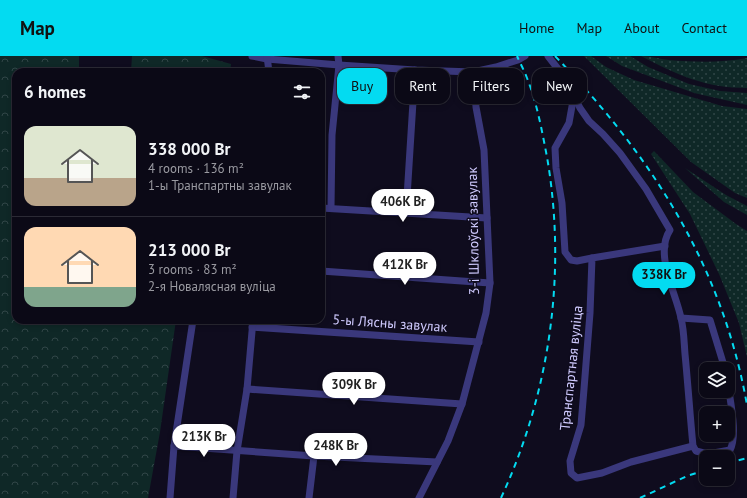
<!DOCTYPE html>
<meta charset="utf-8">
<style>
:root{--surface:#0b0916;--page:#14121f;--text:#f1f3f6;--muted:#9a9aa1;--line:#2b2a35;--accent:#03dbf1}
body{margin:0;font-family:"PT Sans",sans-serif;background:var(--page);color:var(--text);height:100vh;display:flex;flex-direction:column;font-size:15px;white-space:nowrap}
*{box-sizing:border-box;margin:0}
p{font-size:13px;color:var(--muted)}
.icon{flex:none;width:22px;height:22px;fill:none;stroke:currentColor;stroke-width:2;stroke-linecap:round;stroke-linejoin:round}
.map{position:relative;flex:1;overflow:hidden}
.drawer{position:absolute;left:12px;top:12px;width:313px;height:256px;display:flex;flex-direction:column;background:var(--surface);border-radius:12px;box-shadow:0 2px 6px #0003,0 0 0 1px var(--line)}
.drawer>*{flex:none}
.guide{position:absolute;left:337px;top:12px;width:350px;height:36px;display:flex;gap:8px}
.controls{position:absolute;left:699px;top:306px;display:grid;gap:8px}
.controls a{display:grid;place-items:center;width:36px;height:36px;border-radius:8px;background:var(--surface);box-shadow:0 2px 6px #0003,0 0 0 1px var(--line);font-size:20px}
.price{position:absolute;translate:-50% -34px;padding:0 9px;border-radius:14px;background:#fff;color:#222;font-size:13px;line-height:26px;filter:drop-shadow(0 1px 2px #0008)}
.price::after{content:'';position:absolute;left:50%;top:24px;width:12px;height:9px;margin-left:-6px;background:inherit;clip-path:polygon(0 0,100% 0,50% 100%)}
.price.selected{background:var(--accent);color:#111}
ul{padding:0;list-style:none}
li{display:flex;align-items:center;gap:12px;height:100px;padding:0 12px}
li+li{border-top:1px solid var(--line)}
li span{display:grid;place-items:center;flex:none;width:112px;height:80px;border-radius:12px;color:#555}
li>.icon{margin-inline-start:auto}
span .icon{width:48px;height:48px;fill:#fffc;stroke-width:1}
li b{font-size:17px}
h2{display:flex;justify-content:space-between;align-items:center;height:48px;padding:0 12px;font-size:17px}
.pill{padding:0 14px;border-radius:12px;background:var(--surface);box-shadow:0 2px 6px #0003,0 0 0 1px var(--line);font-size:14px;line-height:36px}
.pill.selected{background:var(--accent);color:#111}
header{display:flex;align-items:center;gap:24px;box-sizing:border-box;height:56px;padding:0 20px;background:var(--accent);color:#111}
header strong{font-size:19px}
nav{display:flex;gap:22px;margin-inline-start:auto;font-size:14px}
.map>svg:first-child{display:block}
.grass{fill:url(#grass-dots)}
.forest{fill:url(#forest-crowns)}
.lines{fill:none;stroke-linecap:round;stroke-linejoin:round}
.street{stroke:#3a387c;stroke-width:7}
.rail{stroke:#03dbf1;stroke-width:2;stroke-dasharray:6 5;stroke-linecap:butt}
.labels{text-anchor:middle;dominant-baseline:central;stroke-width:3;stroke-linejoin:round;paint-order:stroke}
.street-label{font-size:14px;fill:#cfcafe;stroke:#0f0c1e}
</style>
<header>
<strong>Map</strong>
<nav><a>Home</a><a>Map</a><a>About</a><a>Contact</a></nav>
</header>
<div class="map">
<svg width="747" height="442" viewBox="0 0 747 442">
<defs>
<pattern id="grass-dots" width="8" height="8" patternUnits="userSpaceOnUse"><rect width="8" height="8" fill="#0f2827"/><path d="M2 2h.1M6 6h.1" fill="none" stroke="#314647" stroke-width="1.8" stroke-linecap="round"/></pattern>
<pattern id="forest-crowns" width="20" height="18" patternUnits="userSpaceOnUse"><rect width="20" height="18" fill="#0f2827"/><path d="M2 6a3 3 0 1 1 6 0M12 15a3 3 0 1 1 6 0" fill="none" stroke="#314647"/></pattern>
</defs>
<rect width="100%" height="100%" fill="#0f0c1e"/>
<!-- grass -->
<g class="grass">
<polygon points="584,0 591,0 606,11 634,24 722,50 747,53 747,142 735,137 691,106"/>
<polygon points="606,0 630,0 648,11 689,28 720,35 747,37 747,49 694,37 622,10"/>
<path d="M641 0C651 0 659 3 669 4 695 6 721 7 747 2V32C706 32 677 19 641 0Z"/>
<polygon points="654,95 693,136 736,168 747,175 747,301 739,267 719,218 690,158 651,98"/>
<polygon points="685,112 726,139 747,150 747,159 724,146"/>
</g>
<!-- forest -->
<g class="forest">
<polygon points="0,0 79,0 79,16 16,16 16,264 176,264 160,376 148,442 0,442"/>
<polygon points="132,0 202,0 231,8 230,16 131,16"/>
</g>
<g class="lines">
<!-- street -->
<g class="street">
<polyline points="252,0 267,3 339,9 415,14 473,16 496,11 518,4 525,0"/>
<polyline points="267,0 269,16"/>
<path d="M548 0 565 22 580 52 589 65 603 78 620 97 646 133 670 174C654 198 676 237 681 262 684 274 684 286 685 298 688 329 690 359 693 390L696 395 708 398 730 394C738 379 730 345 728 328"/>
<polyline points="574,39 569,67 555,92 556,112 562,147 565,196 571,204 577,205 592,202"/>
<polyline points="321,152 487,162"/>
<polyline points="331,152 332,79 339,9 338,0"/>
<polyline points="406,157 415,14"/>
<polyline points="665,190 592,202 590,257 584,333 581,369 570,405 571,417 577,422 602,417 631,406 693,390"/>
<polyline points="321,215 490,227"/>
<polyline points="681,262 710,264 725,313"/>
<polyline points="252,271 479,286"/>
<polyline points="247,333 462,348"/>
<polyline points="174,390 314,400 437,406"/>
<polyline points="170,442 174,390 193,264"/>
<polyline points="233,442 237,395 247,333 253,264"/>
<polyline points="309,442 314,400"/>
<polyline points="419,442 448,385 462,348 486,257 490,227 484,94 476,51 473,16"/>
</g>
<!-- rail -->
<g class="rail">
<path d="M555 0C652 101 722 209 747 349"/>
<polyline points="728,407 747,402"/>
<path d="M501 442C550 336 567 217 547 101 542 75 537 47 527 22 524 14 520 7 517 0"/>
<polyline points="640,442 687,420 706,414"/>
</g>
</g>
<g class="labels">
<!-- street labels -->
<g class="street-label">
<text transform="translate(473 175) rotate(-91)">3-і Шклоўскі завулак</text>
<text transform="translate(390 267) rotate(4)">5-ы Лясны завулак</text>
<text transform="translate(571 312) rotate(-84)">Транспартная вуліца</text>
</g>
</g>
</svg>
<div class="controls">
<a><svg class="icon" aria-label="layers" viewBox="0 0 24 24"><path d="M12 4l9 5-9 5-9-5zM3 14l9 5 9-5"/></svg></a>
<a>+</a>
<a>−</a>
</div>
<b class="price" style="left:403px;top:167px">406K Br</b>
<b class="price" style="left:405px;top:230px">412K Br</b>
<b class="price selected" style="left:664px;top:240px">338K Br</b>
<b class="price" style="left:354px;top:350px">309K Br</b>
<b class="price" style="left:204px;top:402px">213K Br</b>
<b class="price" style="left:336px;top:411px">248K Br</b>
<div class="guide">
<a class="pill selected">Buy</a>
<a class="pill">Rent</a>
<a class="pill">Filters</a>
<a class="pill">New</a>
</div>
<section class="drawer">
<h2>6 homes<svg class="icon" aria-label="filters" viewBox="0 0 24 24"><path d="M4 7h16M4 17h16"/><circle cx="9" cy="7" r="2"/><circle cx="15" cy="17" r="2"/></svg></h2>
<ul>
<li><span style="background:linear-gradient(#dfe7d0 65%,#b9a48a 0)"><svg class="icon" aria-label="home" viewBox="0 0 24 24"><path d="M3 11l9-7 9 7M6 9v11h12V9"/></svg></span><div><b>338 000 Br</b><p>4 rooms · 136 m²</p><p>1-ы Транспартны завулак</p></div></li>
<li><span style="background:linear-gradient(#ffd9b3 75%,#7fa58c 0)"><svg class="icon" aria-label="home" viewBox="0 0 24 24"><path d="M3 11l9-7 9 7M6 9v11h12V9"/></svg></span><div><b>213 000 Br</b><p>3 rooms · 83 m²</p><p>2-я Новалясная вуліца</p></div></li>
</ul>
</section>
</div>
